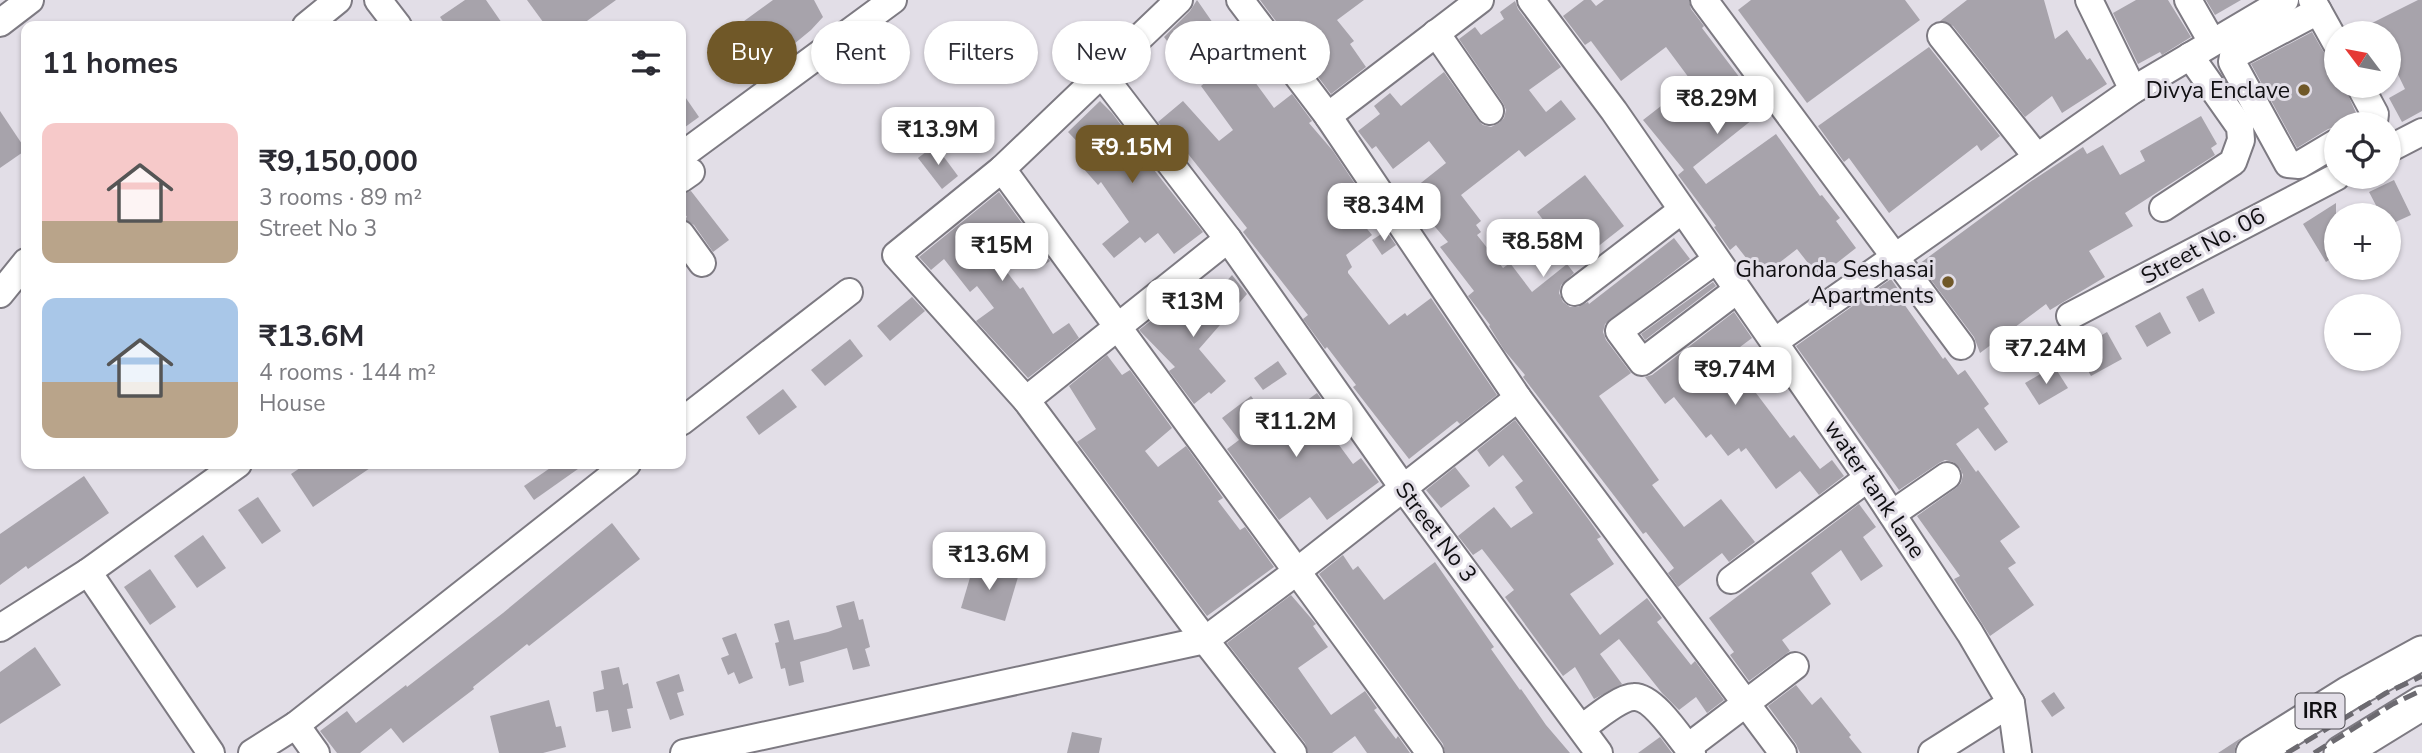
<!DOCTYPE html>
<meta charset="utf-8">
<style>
:root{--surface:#fff;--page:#f7f7f7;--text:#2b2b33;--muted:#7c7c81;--accent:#705828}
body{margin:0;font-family:"Nunito Sans",sans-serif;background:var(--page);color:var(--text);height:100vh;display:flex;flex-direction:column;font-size:26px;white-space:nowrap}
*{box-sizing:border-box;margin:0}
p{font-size:23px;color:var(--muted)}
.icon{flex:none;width:38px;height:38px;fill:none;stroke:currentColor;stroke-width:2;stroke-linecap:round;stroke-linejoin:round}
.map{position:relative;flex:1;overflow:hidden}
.drawer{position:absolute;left:21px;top:21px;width:665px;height:448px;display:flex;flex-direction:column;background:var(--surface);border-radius:14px;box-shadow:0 2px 5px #0004}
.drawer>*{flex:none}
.banner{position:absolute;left:707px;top:21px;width:665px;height:63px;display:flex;gap:14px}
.needle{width:46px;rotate:302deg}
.tools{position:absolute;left:2324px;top:21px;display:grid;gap:14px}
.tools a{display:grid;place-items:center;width:77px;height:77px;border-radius:50%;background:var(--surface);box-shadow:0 2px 5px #0004;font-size:35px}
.price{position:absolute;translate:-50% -60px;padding:0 16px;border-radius:14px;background:#fff;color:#222;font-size:23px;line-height:46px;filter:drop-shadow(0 2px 4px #0008)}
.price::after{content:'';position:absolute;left:50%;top:42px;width:21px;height:16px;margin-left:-10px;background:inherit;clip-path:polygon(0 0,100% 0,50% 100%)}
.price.current{background:var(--accent);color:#fff}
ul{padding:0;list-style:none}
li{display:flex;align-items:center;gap:21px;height:175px;padding:0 21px}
li span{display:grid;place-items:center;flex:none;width:196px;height:140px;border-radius:14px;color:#555}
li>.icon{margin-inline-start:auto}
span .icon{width:84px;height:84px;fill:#fffc;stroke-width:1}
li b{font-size:30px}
h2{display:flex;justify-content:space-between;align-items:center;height:84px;padding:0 21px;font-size:30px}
.pill{padding:0 24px;border-radius:32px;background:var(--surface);box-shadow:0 2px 5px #0004;font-size:24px;line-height:63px}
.pill.current{background:var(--accent);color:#fff}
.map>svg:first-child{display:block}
.building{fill:#a7a3ab}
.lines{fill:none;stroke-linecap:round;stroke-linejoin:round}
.minor-casing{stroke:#7d7a82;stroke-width:30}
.major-casing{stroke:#7d7a82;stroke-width:37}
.minor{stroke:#fff;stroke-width:26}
.major{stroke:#fff;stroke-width:33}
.rail{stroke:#6c6a70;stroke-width:5;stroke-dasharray:14 7;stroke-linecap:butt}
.poi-dot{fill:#705828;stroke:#e2dee7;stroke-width:2.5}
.labels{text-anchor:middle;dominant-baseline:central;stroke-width:6;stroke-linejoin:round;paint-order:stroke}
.shield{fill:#e2dee7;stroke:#4f4d52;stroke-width:2}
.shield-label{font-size:21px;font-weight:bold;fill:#100f12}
.poi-label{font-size:23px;fill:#100f12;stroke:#e2dee7;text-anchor:end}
.street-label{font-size:23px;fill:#100f12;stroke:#e2dee7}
</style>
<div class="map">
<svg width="2422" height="753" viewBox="0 0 2422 753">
<rect width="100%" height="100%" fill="#e2dee7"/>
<!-- building -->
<g class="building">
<polygon points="465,0 486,0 504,26 446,26 440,17"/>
<polygon points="527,0 616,0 580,26 546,26"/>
<polygon points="773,0 814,0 823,17 811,30 794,44 791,40 766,60 768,62 741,83 739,80 734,84 730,78 726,81 711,59 714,57 707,48"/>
<polygon points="1197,0 1242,65 1259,52 1269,65 1252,78 1274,108 1292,94 1312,121 1309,123 1333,151 1361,193 1347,204 1372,235 1346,255 1352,267 1348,271 1348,273 1389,325 1405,313 1407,316 1431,298 1497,395 1460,424 1457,421 1409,459 1353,387 1356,385 1327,347 1325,349 1303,319 1308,315 1243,232 1247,228 1177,140 1174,142 1158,122 1183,101 1219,141 1233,130 1201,86 1215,74 1195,46 1180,58 1164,37 1190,11"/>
<polygon points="1260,0 1364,0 1337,20 1354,41 1350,44 1366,67 1331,94"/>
<polygon points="1584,0 1591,0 1596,6 1604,0 1689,0 1691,9 1704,26 1702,28 1740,78 1731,85 1757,116 1693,167 1706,184 1776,134 1820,196 1822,195 1840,218 1836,221 1856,248 1819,277 1797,249 1761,277 1736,245 1730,250 1714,227 1716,226 1678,175 1684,170 1643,120 1692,82 1666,47 1621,81 1591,41 1585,45 1563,16"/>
<polygon points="1751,0 1905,0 1920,20 1807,103 1738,10"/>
<polygon points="1967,0 2044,0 2055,39 2067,30 2087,60 2090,58 2107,84 2062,113 2052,96 2025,117 1953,26 1940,21"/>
<polygon points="2136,0 2168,0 2191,37 2162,55 2160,52 2138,64 2113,13"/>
<polygon points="2206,0 2241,0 2215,15"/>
<polygon points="2418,0 2422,0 2422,111 2402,122 2389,98 2405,89 2389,56 2389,33 2378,33 2372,23"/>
<polygon points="1515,1 1518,9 1561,67 1529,90 1546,112 1561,100 1576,119 1525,157 1519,150 1461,195 1481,221 1476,225 1481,232 1477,235 1503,268 1510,263 1532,292 1567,264 1574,273 1561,285 1559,293 1563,302 1570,307 1578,307 1588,302 1589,304 1674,238 1690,259 1605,324 1603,332 1606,340 1631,373 1599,396 1659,480 1652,485 1684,527 1721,499 1755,542 1729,562 1722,553 1678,587 1668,573 1674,568 1646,532 1643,534 1622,506 1523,377 1525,375 1504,350 1489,326 1490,325 1468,296 1474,291 1440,247 1448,242 1407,194 1446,163 1429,141 1393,169 1376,146 1372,149 1358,131 1380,114 1374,106 1390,93 1401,106 1444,72 1478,120 1483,125 1491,127 1499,123 1504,118 1506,110 1503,103 1459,39 1475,27 1481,35 1504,19 1500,12"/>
<polygon points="2312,32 2323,51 2329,57 2336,59 2336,86 2344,86 2357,115 2354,124 2336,124 2336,127 2328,129 2297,148 2251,64"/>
<polygon points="1929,47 2000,136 1981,151 1977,145 1889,213 1849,158 1844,162 1818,126"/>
<polygon points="681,91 699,117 681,130"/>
<polygon points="1100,101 1112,113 1121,125 1120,127 1203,232 1174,254 1158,233 1145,243 1140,237 1114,258 1102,244 1129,222 1101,182 1098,185 1083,168 1094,159 1068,132"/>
<polygon points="0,111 26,150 0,168"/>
<polygon points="2201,116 2217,144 2211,148 2215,155 2125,213 2133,226 2089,251 2105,277 2050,310 2046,304 1980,353 1974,337 1919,264 2030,182 2083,147 2087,154 2103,145 2120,175 2145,161 2140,151"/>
<polygon points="935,145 958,176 942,189 918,158"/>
<polygon points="1585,175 1624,226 1577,263 1537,212"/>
<polygon points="2394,180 2411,215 2389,225 2389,215 2381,215 2369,192"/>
<polygon points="691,191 729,240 713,252 694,225 684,219 687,217 681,209 681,194"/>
<polygon points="999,192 1050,261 1040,268 1019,241 997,259 1020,289 1023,287 1053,334 1069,323 1079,338 1028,378 976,321 994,308 977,286 970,292 944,259 931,270 919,257"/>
<polygon points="2336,203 2336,255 2326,262 2303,224"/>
<polygon points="1386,231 1396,245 1382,255 1372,240"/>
<polygon points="1232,275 1247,294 1199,349 1226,381 1211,394 1209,392 1194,404 1169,371 1175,367 1139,330 1179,299 1196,315"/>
<polygon points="1891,279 1907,302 1904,304 1943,359 1945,357 1958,375 1965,370 1989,404 1984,408 2008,442 1995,451 1978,428 1956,444 1976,472 1978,470 2020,527 2000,541 2016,563 2008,568 2034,605 1990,636 1954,579 1960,576 1917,516 1956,488 1961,483 1963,475 1960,468 1953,462 1945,460 1939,463 1899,490 1796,346"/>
<polygon points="1713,282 1716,286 1645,340 1641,334"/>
<polygon points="2203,288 2215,313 2199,322 2186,297"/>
<polygon points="912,297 925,311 890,341 877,326"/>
<polygon points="1734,312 1752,338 1728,356 1790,438 1794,435 1820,469 1832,460 1844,476 1819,495 1800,471 1776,489 1746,448 1741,452 1739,448 1728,456 1711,434 1706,438 1674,397 1665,404 1645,377 1652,375"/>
<polygon points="2160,312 2171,333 2147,347 2135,326"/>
<polygon points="2107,332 2122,359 2091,376 2076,350"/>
<polygon points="850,339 863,356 825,386 811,370"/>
<polygon points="1107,355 1122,375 1130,370 1172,428 1145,451 1158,467 1186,446 1223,498 1218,501 1240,530 1245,527 1274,567 1207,616 1077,442 1096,429 1069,386"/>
<polygon points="1278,361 1287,374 1263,390 1254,378"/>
<polygon points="2054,366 2068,388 2039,405 2025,383"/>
<polygon points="783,389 797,407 759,435 746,417"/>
<polygon points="1317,393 1327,407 1317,415 1353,464 1361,458 1379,482 1327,520 1310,497 1279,520 1227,449 1239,440 1222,418 1251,396 1273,425"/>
<polygon points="1515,420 1589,520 1601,537 1597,539 1614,564 1570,594 1600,635 1647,598 1662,618 1657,622 1691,665 1695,661 1724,700 1707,713 1696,697 1679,710 1662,693 1619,639 1600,654 1622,684 1594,699 1575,667 1563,676 1505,597 1514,590 1482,549 1473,555 1458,536 1494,507 1511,528 1533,513 1515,487 1523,481 1503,455 1489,467 1477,450"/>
<polygon points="306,464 376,464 313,507 291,474"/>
<polygon points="556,464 585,464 534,500 524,486"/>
<polygon points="1455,467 1470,486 1441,508 1426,490"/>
<polygon points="84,476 109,513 28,569 26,566 0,585 0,534"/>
<polygon points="258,497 281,531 262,544 238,510"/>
<polygon points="1859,504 1876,527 1863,537 1883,566 1861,581 1841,550 1811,573 1831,604 1782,640 1790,651 1749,681 1730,655 1734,652 1709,618"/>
<polygon points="612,523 640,559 529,646 527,644 473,687 474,689 403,743 391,728 360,753 337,753 320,731 347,711 356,723 406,685 407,687 503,613"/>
<polygon points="203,535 226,568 197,588 174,556"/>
<polygon points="1343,555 1353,570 1358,566 1384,600 1435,562 1494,647 1491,649 1520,690 1521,689 1546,725 1570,753 1445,753 1443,744 1319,574"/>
<polygon points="974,564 1018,577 1005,621 961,608"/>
<polygon points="150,569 176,607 150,625 124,587"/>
<polygon points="1291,595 1316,624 1313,626 1328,647 1298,668 1331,715 1365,691 1377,708 1374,710 1396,739 1398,736 1410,753 1367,753 1355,736 1332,753 1308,753 1305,743 1227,643"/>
<polygon points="854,601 859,620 863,619 870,647 865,649 870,666 853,670 847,648 800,662 804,682 789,686 785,668 781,669 775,643 779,642 774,624 789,620 794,640 828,632 842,627 836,606"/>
<polygon points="736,633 753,678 739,684 734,672 728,675 721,658 729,655 722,638"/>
<polygon points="35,647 61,685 0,724 0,672"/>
<polygon points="619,667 623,685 628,683 633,708 627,709 631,728 612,732 608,710 596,712 593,692 604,689 601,671"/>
<polygon points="679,674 684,691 677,693 684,715 670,720 656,682"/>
<polygon points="1796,685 1812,705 1821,697 1851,735 1849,737 1862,753 1800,753 1796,744 1768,706"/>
<polygon points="2054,692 2065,708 2052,717 2041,701"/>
<polygon points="549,700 556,727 561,726 566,747 543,753 499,753 490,716"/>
<polygon points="1072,732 1102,738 1099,753 1067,753"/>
<polygon points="1660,737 1672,753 1638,753"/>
<polygon points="2241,738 2236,745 2234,753 2218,753"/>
</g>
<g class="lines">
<!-- minor casing -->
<g class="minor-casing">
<g id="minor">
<polyline points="378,0 398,26"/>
<polyline points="1179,0 1002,169 896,255 1026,400 1205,640 1293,753"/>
<polyline points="1240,0 1328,116 1518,398 1783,753"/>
<polyline points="1531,0 1614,111 1774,342 1868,478 1970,633 2011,703 2018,753"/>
<polyline points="1704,0 1961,346"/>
<polyline points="2089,0 2133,90"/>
<polyline points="2188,0 2212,42"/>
<polyline points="2312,0 2336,43"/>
<polyline points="2318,11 2233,56 2232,62 2288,164 2299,165 2336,143"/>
<polyline points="0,23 30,0"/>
<polyline points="306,26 338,0"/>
<polyline points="1436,33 1490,111"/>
<polyline points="1941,36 2037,157"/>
<polyline points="1101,73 1228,239 1404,489 1599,753"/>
<polyline points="2360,86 2375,114 2374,122 2370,124"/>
<polyline points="1328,116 1480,0"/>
<polyline points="2389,149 2422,132"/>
<polyline points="681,156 893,0"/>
<polyline points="1002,169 1430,753"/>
<polyline points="681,179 691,172"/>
<polyline points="2163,208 2233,162 2241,140 2240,127 2190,56"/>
<polyline points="681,234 702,263"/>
<polyline points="1716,260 1619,331 1642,362 1737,290"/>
<polyline points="1575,292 1682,210"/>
<polyline points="0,294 26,262"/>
<polyline points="2070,316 2336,177"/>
<polyline points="1774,342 2133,90 2285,0"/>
<polyline points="1026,400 1228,239"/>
<polyline points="681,422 849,292"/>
<polyline points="1892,514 1947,476"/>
<polyline points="88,572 211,753"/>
<polyline points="1731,580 1868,478"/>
<polyline points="0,628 88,572 238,464"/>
<polyline points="296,725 316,753"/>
<path d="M1582 728C1593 720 1620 697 1634 697 1653 696 1680 738 1692 753"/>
<polyline points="1688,747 1795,666"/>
<polyline points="252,753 296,725 627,464"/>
<polyline points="684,753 1205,640 1296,572 1518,398"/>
<polyline points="1932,753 2011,703"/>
</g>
</g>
<!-- major casing -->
<g class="major-casing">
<g id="major">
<polyline points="2253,753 2349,693 2422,653"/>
<polyline points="2341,753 2422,703"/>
</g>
</g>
<!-- minor -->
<use href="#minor" class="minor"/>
<!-- major -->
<use href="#major" class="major"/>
<!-- rail -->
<g class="rail">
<polyline points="2287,753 2386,693 2422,676"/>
<polyline points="2314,753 2393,704 2422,690"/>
</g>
</g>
<!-- markers -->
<g class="poi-dot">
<circle cx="2304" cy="90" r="7"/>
<circle cx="1948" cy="282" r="7"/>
</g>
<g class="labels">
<!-- shield labels -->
<rect class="shield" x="2295.5" y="693.5" width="49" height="35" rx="5"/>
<g class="shield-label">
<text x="2320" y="711">IRR</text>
</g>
<!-- poi labels -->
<g class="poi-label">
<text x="2290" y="90">Divya Enclave</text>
<text x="1934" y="269">Gharonda Seshasai<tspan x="1934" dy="26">Apartments</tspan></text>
</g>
<!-- street labels -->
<g class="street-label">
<text transform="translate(2203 246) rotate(-28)">Street No. 06</text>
<text transform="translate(1875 489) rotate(56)">water tank lane</text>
<text transform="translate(1436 532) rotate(53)">Street No 3</text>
</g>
</g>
</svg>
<div class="tools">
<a><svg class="needle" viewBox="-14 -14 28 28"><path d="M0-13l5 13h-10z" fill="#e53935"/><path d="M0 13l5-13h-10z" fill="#7c7c81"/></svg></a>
<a><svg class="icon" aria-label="locate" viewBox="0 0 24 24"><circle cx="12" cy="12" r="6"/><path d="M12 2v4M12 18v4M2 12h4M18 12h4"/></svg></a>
<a>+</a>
<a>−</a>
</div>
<b class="price" style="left:1717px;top:136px">₹8.29M</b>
<b class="price" style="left:938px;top:167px">₹13.9M</b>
<b class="price current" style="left:1132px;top:185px">₹9.15M</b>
<b class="price" style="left:1384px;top:243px">₹8.34M</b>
<b class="price" style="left:1543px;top:279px">₹8.58M</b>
<b class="price" style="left:1002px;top:283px">₹15M</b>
<b class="price" style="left:1193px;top:339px">₹13M</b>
<b class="price" style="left:2046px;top:386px">₹7.24M</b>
<b class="price" style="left:1735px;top:407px">₹9.74M</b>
<b class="price" style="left:1296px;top:459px">₹11.2M</b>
<b class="price" style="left:989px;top:592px">₹13.6M</b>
<div class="banner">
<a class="pill current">Buy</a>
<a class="pill">Rent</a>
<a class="pill">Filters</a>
<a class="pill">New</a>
<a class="pill">Apartment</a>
</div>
<section class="drawer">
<h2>11 homes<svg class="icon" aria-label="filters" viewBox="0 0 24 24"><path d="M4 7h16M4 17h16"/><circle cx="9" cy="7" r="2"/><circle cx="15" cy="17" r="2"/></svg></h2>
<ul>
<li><span style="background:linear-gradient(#f6c9c9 70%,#b9a48a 0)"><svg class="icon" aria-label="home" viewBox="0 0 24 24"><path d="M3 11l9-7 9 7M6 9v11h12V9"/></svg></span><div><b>₹9,150,000</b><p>3 rooms · 89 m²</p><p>Street No 3</p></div></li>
<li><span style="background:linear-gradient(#a9c7e8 60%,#b9a48a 0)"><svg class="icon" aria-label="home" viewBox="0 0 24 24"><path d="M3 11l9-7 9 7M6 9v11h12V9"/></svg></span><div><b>₹13.6M</b><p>4 rooms · 144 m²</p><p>House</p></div></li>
</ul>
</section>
</div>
